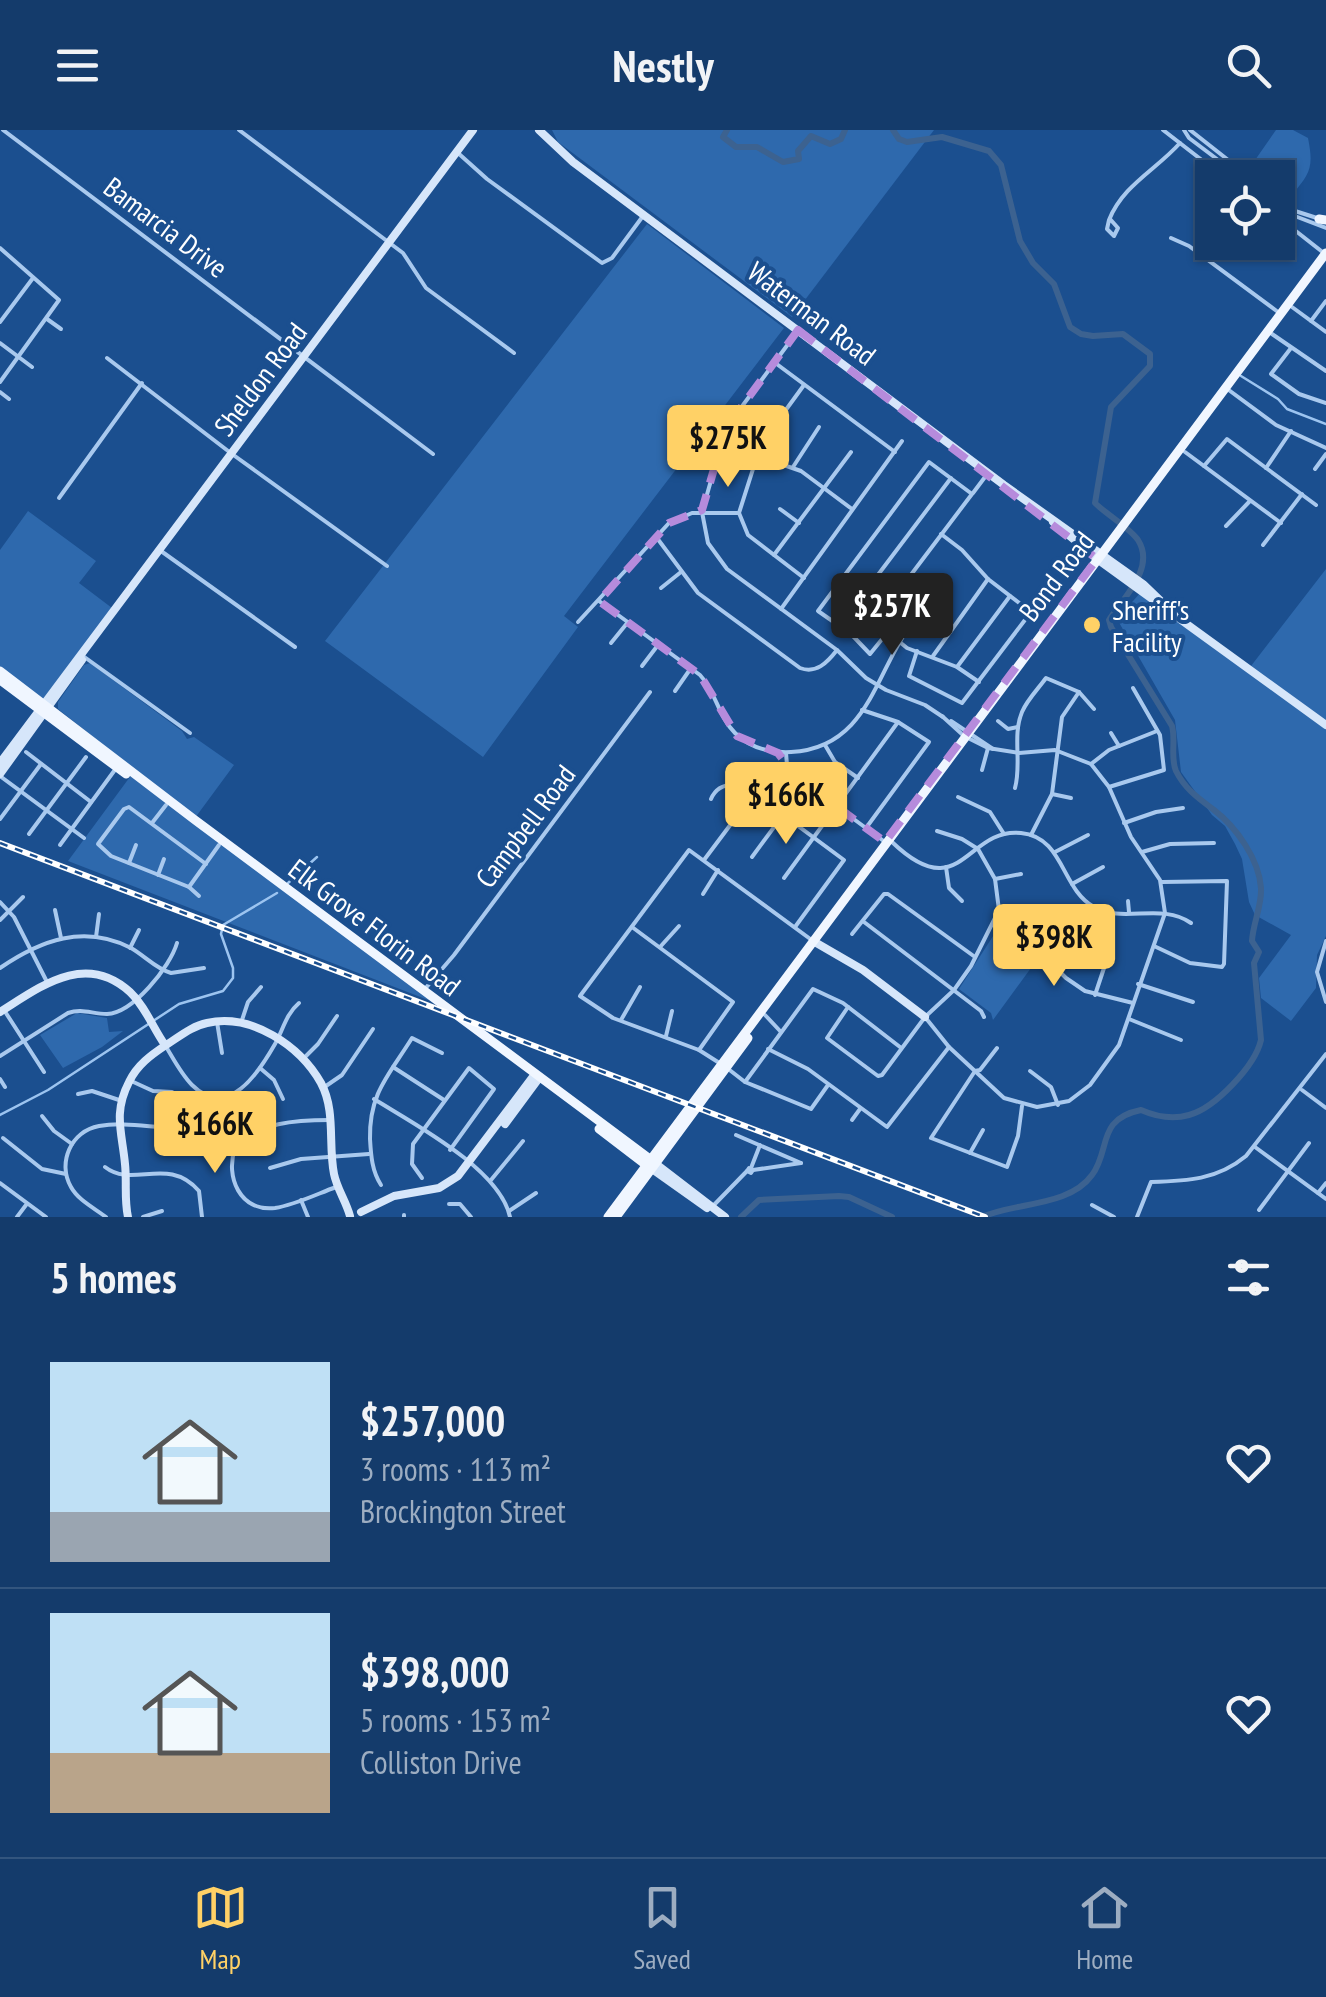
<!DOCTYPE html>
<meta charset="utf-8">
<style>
:root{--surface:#143b6b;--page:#1d4271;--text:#f1f3f6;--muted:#9dadc1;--line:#33557e;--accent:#ffd166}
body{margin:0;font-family:"PT Sans Narrow",sans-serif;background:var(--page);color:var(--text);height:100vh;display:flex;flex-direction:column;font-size:38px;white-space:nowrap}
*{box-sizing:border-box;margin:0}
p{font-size:32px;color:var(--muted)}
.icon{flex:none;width:55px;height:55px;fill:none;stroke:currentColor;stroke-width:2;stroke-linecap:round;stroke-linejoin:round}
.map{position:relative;height:1087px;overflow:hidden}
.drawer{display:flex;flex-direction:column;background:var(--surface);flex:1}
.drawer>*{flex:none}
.buttons{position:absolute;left:1195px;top:30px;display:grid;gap:20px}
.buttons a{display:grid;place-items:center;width:100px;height:100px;border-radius:0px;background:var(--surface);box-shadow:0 2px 8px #0004,0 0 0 2px var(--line);font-size:50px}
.price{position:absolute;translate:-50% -85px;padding:0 22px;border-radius:10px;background:var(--accent);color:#111;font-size:32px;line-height:65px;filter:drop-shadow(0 2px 5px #0008)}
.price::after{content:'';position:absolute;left:50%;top:60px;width:30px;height:22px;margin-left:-15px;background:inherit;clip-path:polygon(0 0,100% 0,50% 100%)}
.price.current{background:#222;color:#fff}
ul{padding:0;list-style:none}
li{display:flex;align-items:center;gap:30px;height:250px;padding:0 50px}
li+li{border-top:2px solid var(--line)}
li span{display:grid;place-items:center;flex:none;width:280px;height:200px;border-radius:0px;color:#555}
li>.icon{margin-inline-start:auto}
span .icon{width:120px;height:120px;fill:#fffc;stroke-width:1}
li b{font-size:42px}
h2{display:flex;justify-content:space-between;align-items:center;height:120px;padding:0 50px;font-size:42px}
header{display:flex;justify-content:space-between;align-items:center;height:130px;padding:0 50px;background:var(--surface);font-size:45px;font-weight:800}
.tabs{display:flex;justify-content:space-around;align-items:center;height:140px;border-top:2px solid var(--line);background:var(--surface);font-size:28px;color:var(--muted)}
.tabs a{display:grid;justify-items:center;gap:5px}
.tabs .current{color:var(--accent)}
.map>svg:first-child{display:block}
.green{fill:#2e69ad}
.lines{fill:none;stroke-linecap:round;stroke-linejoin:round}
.stream{stroke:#9cc4f0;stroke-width:2.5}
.river{stroke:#3c6290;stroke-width:6}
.street{stroke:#a9c9ee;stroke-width:4}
.secondary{stroke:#d6e6fa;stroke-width:8}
.primary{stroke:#f0f6ff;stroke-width:9}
.rail-casing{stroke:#fff;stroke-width:6}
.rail{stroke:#1b4f8f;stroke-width:2.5;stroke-dasharray:8;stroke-linecap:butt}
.marked{fill:none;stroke:#b68bdc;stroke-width:8;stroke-dasharray:20 12;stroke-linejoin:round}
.poi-dot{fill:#ffd166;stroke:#1b4f8f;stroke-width:4}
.labels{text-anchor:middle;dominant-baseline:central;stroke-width:8;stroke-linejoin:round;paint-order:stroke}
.street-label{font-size:28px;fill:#fff;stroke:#1b4f8f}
.poi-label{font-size:28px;fill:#fff;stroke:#1b4f8f;text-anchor:start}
</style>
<header><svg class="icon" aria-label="menu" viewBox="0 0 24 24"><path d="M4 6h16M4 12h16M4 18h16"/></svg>Nestly<svg class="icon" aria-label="search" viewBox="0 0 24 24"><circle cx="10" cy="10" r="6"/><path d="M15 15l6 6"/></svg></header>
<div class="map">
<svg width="1326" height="1087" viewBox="0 0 1326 1087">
<rect width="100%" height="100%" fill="#1b4f8f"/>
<!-- green -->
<g class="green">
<polygon points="552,0 934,0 792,187 558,12"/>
<path d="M1276 0H1293L1308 8C1314 38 1310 43 1292 65L1278 54V48L1268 47 1253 33Z"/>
<polygon points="647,94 784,198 564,486 578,497 483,627 325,511"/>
<polygon points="28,381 96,431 79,453 112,478 43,569 0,538 0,420"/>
<polygon points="1326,439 1326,806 1317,825 1316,858 1291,891 1261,868 1259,848 1291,805 1255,785 1249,772 1242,729 1235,714 1225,696 1212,685 1181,642 1175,590 1117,489 1141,462 1251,536"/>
<polygon points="90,533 182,601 187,609 194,607 234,635 195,688 449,878 68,731 135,640 58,579 58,572 84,535"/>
<polygon points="995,803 1025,816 1039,827 993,890 991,883 959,859"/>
<polygon points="77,883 107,888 109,902 123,901 102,917 63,938 40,905"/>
</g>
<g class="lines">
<!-- stream -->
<g class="stream">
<polyline points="1241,246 1278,269 1287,279 1326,294"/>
<polyline points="288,753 317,727"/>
<polyline points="0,985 48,960 179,874 223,861 233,848 233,838 221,804 223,795 277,763"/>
</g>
<!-- river -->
<g class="river">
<polyline points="727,0 723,7 736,17 757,17 783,32 799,29 798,21 811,6 830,14 841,9 845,0"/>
<path d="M893 0 899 9 907 12 942 7 989 21 1001 35 1020 111 1033 133 1054 154 1070 197 1081 204 1093 206 1123 204 1150 224V236L1111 277 1095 373C1106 384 1131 399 1138 410 1156 438 1123 468 1109 490L1111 497 1172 596C1176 610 1170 628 1176 641 1185 659 1198 668 1214 680 1236 697 1259 729 1261 758 1262 776 1253 793 1252 811L1259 822 1254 833 1261 910C1255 936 1215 978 1189 985 1172 990 1157 987 1141 980 1096 989 1111 1020 1092 1045 1069 1077 1015 1072 982 1087"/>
<polyline points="741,1087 759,1070 839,1066 849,1067 892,1087"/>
</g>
<!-- street -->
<g class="street">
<polyline points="3,0 433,324"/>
<polyline points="239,0 403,123 426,158 514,223"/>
<polyline points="1163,0 1225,48"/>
<polyline points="1184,0 1189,8 1242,48"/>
<polyline points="1190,0 1251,48"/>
<polyline points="458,23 487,49 602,133 612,128 643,86"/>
<polyline points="1278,68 1295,81 1317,88"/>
<polyline points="1278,74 1292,85 1326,98"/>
<polyline points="1278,87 1325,124"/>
<path d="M1110 89 1118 98 1114 106 1107 99 1109 90C1123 55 1156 40 1180 13"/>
<polyline points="1171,108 1189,116 1278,182"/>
<polyline points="0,118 59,170 0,252"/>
<polyline points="1292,177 1326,202"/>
<polyline points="47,189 61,199"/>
<polyline points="1311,191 1326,171"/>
<polyline points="0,192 33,148"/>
<polyline points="797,202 726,298 702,382 708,413 727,439 837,520 866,548 886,560 925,575 943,587"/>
<polyline points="1272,204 1326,241"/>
<polyline points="0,213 32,237"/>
<polyline points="1291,218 1271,244 1299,264 1326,273"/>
<polyline points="107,228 232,324 387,436"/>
<polyline points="774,232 895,322"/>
<polyline points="1226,258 1276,295 1326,318"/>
<polyline points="0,262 9,269"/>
<polyline points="1185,322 1281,393"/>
<polyline points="757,326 801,341 852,379"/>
<polyline points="1204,336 1227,309 1316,375"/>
<polyline points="793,337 819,297"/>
<polyline points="1266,338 1291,301"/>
<polyline points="1315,339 1326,324"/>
<polyline points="973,363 988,343"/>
<polyline points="59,368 142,253"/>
<polyline points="780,379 799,393"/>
<polyline points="1226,396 1249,372"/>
<path d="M657 408 698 463 800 538C816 544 827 533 837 520"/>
<polyline points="1263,415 1302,364"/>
<polyline points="161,421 295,517"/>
<polyline points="774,425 851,322"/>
<polyline points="804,448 748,405 739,383 761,314 804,255"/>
<polyline points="661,458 681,442"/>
<polyline points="835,459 907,518 957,537 979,552"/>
<path d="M599 471 700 545C716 562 718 586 735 603 751 619 770 623 791 622 886 617 875 503 940 470"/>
<polyline points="856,474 951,348"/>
<polyline points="781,479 902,311"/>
<polyline points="876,491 972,364 929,332 818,481 851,504 870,524 887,503"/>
<polyline points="578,492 669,393 692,383 739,383"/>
<polyline points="611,513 628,492"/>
<polyline points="917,521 909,546 962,573 1031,482 988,449 962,420 941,404"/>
<polyline points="83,526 190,603"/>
<polyline points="933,526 988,449"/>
<polyline points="642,536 658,515"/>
<polyline points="957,537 1010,466"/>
<polyline points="675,561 691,538"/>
<polyline points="862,580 898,592 929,612 866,698"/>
<polyline points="951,591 993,619"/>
<polyline points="998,591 1008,599 1018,597"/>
<polyline points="1111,603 1119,616"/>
<polyline points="825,615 835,632 858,648"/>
<polyline points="26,622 91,672"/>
<polyline points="786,623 787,635 795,646 885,712"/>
<polyline points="1091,634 1109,620 1157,601"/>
<polyline points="982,640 988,618"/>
<polyline points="0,646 84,708"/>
<polyline points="1109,657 1164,640 1160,605 1133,558"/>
<path d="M1015 658C1022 633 1012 606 1022 582 1027 570 1038 559 1046 548L1079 562 1094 579"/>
<polyline points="1052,664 1071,668"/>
<polyline points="958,667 990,682 1004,704"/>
<path d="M711 669C717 655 730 653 744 656L844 730 795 797"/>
<polyline points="0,689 41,634"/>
<polyline points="152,693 166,675"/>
<polyline points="1124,693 1156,682 1183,678"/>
<polyline points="29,704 86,627"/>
<polyline points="1031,705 1052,664 1062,587 1079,562"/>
<path d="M892 712C961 778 966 697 1021 703 1064 707 1061 759 1094 777 1123 794 1161 772 1191 793"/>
<polyline points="60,715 117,637"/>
<polyline points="1055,722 1088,705"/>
<polyline points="1142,722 1170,714 1214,713"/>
<polyline points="752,727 783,685"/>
<polyline points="704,730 755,662"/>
<polyline points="129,733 136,715"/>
<polyline points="946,737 949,758 962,771"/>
<polyline points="158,745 164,729"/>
<polyline points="784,748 898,592"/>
<polyline points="995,749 1021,744"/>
<polyline points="1072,754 1103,737"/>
<polyline points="189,757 111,726 98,714 124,679 129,677 206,734"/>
<polyline points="703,764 718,740"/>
<polyline points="199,766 189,757 219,715"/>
<polyline points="1128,771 1129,782"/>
<polyline points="0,772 14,787 47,852"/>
<polyline points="55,780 61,808"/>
<polyline points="0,790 23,767"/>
<polyline points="864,792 981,881 984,887"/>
<polyline points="993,795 1035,817 1066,848 1085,861 1133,873"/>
<polyline points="632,797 733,872 699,920"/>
<polyline points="852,804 884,764 888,764 975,827"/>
<polyline points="96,807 99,784"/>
<polyline points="1027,811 1042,781"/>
<polyline points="1326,811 1317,842 1326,872"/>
<polyline points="1154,816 1190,833 1222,837 1224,834 1227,751 1162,752"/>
<polyline points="660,817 679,796"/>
<polyline points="130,818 139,800"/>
<polyline points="1055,835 1063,828 1072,809"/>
<path d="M0 838C41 810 84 794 131 818 145 826 156 839 171 843L204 838"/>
<polyline points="1138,854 1193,872"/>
<polyline points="424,860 454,825 650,562"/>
<polyline points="1095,865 1109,823"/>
<polyline points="848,877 827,908 878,946 882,945 925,887 954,860 971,836 999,780 995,749 978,719 962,709 937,701"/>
<polyline points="4,880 44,942"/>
<polyline points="765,885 781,902"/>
<polyline points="925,887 949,917 1004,968 1037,977 1069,971 1090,955 1119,915 1165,783 1160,750 1131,707 1109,657 1091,634 1055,620 1019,623 988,618 964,606 942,586"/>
<polyline points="1129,889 1181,910"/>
<polyline points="621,890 640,857"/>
<polyline points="217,892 222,923"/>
<polyline points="241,893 248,872 261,857"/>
<polyline points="666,906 672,881"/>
<path d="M165 915C173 928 181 944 192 955 228 991 259 942 275 914 283 900 286 884 299 873"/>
<polyline points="997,918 980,940 975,941 931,1008 1007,1037 1018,1006 1022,976"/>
<polyline points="768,919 808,939 887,997 949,917"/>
<path d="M0 926 68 883C82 878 92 884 107 884 133 883 170 837 177 813"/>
<polyline points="304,928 318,914 337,886"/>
<polyline points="721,934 699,920 613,888 580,866 689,720 813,811"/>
<polyline points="393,937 444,970"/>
<polyline points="260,938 274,950 283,969"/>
<polyline points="727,938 745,952 811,979 828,955"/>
<polyline points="1030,941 1051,957 1058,975"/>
<polyline points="0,949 5,957"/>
<polyline points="129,950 153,961 172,962"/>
<polyline points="745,952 813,859 843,873 900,917"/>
<polyline points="323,958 342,945 373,899"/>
<polyline points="1302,960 1326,978"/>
<polyline points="78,964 92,961 122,971"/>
<path d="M374 969C414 994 500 1039 510 1087"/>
<polyline points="42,986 54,1001 72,1014"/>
<path d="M330 990C298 990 256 992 235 1018 225 1047 240 1082 275 1078 295 1075 317 1064 336 1057"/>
<polyline points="852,990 860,979"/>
<polyline points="736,1005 801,1033"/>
<polyline points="3,1008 42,1039 66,1044"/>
<polyline points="1255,1017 1326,1069"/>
<polyline points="970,1023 983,1000"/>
<path d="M105 1037C133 1059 168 1025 199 1061L202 1087"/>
<polyline points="270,1038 301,1029 369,1024"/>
<polygon points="749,1038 753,1040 751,1043 747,1041"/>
<polyline points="751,1038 760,1015"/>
<polyline points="753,1040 801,1033"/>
<polyline points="422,1048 412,1034 413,1014 469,938 494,959 450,1020"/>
<polyline points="491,1050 523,1011"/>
<polyline points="0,1053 46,1087"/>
<path d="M381 1055C372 1041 371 1026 370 1009 369 963 389 945 412 908L442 923"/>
<polyline points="1318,1063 1326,1053"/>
<polyline points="301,1070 308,1087"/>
<polyline points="449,1074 460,1074 471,1087"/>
<polyline points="1092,1075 1114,1087"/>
<polyline points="712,1077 747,1041"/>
<polyline points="1259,1080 1309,1013"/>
<polyline points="509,1081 536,1063"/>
<polyline points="404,1085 404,1087"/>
<polyline points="17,1087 26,1075"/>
<path d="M106 1087C94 1078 78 1070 71 1057 57 1033 71 1001 99 996 127 991 156 999 184 998"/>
<polyline points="143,1087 162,1081"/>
<path d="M1137 1087 1151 1052C1187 1051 1217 1050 1246 1026L1326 924"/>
</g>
<!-- secondary -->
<g class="secondary">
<polyline points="539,0 573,32 1004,355 1143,454 1169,479"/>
<polyline points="1053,392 1097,429 1326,595"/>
<polyline points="0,633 473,0"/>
<polyline points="0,644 82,530"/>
<polyline points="813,811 863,840 925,887"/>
<path d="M0 882C40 857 85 821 130 862 145 876 153 898 165 915"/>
<polyline points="505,994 539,948"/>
<polyline points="656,1034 725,1087"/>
<polyline points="652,1039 707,1078"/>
<polyline points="361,1082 394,1066 439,1058 458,1046 535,944"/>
<path d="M128 1087C124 1069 127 1052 125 1034 122 1002 113 983 129 952 137 935 151 925 166 915 179 907 192 896 207 893 252 883 300 916 321 953 336 981 328 1014 334 1044 337 1059 346 1071 350 1086"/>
</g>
<!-- primary -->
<g class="primary">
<polyline points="1319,89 1326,90"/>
<polyline points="0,541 195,690 654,1032"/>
<polyline points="0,550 126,644"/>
<polyline points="599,999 650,1038"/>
<polyline points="608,1087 1326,123"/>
<polyline points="616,1087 748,908"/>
</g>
<!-- rail casing -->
<g class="rail-casing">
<polyline id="rail" points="0,713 985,1087"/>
</g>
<!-- rail -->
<use href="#rail" class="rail"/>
</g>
<!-- marked area -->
<path class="marked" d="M798 200 1097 429 885 712 795 646 778 623 737 606 700 545 599 471 669 393 702 380 726 298Z"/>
<!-- markers -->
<circle class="poi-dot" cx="1092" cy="495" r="10"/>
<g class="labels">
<!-- street labels -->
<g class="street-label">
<text transform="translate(166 97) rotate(37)">Bamarcia Drive</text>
<text transform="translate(812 183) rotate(37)">Waterman Road</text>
<text transform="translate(260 249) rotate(-53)">Sheldon Road</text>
<text transform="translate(1056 446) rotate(-53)">Bond Road</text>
<text transform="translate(525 696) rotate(-53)">Campbell Road</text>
<text transform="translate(375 797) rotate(37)">Elk Grove Florin Road</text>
</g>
<!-- poi labels -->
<g class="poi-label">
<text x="1112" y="479">Sheriff's<tspan x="1112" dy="32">Facility</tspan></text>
</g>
</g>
</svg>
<div class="buttons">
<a><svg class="icon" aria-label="locate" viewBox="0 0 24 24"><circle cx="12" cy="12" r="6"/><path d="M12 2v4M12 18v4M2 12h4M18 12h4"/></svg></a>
</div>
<b class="price" style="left:728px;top:360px">$275K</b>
<b class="price current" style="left:892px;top:528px">$257K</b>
<b class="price" style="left:786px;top:717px">$166K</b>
<b class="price" style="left:1054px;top:859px">$398K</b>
<b class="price" style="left:215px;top:1046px">$166K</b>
</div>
<section class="drawer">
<h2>5 homes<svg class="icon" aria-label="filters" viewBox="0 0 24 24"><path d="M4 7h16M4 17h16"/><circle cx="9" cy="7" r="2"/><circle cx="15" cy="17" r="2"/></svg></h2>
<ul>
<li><span style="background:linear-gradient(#bfe0f5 75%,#9aa5b1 0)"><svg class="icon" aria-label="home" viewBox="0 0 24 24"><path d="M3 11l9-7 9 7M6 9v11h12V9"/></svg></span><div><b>$257,000</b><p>3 rooms · 113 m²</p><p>Brockington Street</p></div><svg class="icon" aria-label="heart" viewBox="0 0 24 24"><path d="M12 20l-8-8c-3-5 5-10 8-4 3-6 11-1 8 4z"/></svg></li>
<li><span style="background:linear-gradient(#bfe0f5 70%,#b9a48a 0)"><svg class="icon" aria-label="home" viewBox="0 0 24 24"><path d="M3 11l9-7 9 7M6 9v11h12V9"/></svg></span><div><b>$398,000</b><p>5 rooms · 153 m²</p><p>Colliston Drive</p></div><svg class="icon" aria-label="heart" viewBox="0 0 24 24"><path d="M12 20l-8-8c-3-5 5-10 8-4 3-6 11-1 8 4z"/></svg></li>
</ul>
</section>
<nav class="tabs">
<a class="current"><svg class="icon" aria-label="map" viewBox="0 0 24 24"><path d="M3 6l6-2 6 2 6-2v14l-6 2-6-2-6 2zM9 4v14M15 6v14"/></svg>Map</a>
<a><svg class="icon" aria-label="saved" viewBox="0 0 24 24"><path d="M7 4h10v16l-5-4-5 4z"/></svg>Saved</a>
<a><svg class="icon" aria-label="home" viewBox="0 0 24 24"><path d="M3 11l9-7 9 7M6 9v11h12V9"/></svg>Home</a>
</nav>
